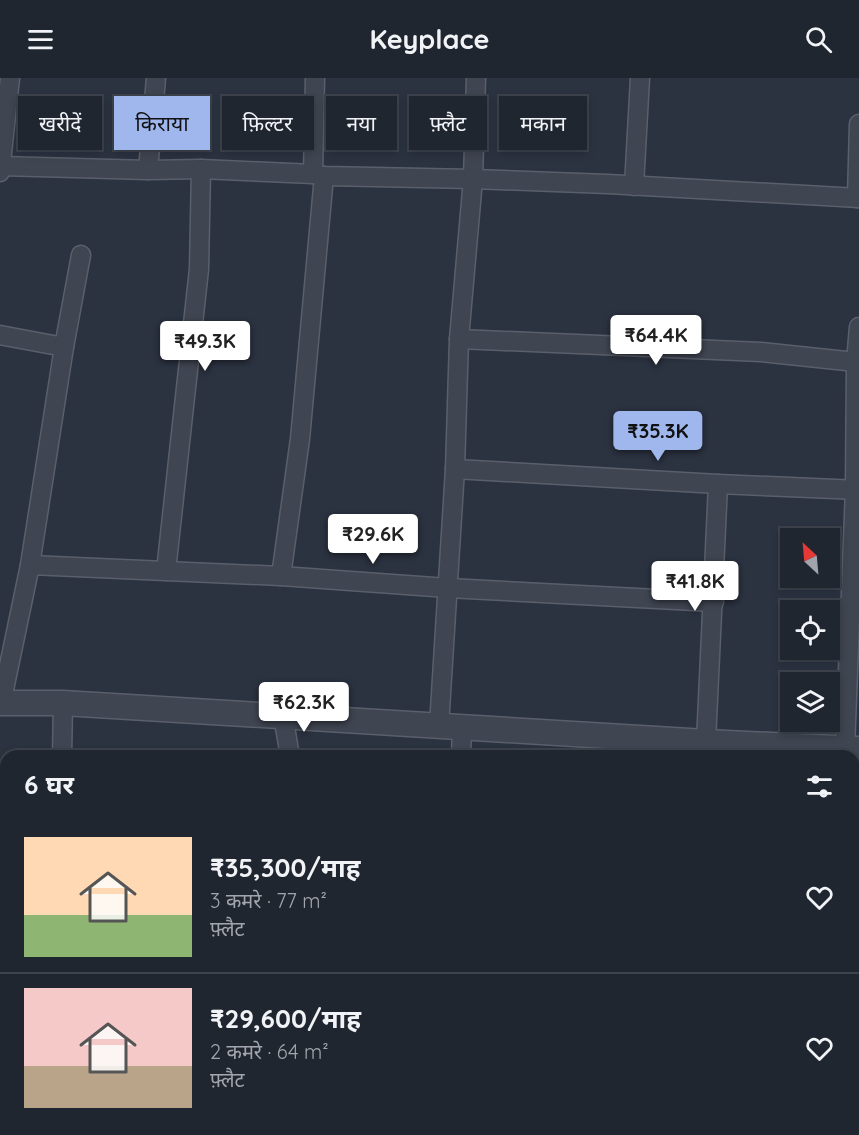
<!DOCTYPE html>
<html lang="hi">
<meta charset="utf-8">
<style>
:root{--surface:#202630;--page:#2d323c;--text:#f1f3f6;--muted:#a2a5ab;--line:#3d434c;--accent:#9fb7ec}
body{margin:0;font-family:Quicksand,"Noto Sans Devanagari",sans-serif;background:var(--page);color:var(--text);height:100vh;display:flex;flex-direction:column;font-size:22px;white-space:nowrap}
*{box-sizing:border-box;margin:0}
p{font-size:20px;color:var(--muted)}
.icon{flex:none;width:33px;height:33px;fill:none;stroke:currentColor;stroke-width:2;stroke-linecap:round;stroke-linejoin:round}
.map{position:relative;flex:1;overflow:hidden}
.side{position:absolute;left:0px;top:672px;width:860px;height:386px;display:flex;flex-direction:column;background:var(--surface);border-radius:18px 18px 0 0;box-shadow:0 3px 9px #0003,0 0 0 2px var(--line)}
.side>*{flex:none}
.top-card{position:absolute;left:18px;top:18px;width:824px;height:54px;display:flex;gap:12px}
.needle{width:39px;rotate:334deg}
.fabs{position:absolute;left:780px;top:450px;display:grid;gap:12px}
.fabs a{display:grid;place-items:center;width:60px;height:60px;border-radius:0px;background:var(--surface);box-shadow:0 3px 9px #0003,0 0 0 2px var(--line);font-size:30px}
.price{position:absolute;translate:-50% -51px;padding:0 14px;border-radius:6px;background:#fff;color:#222;font-size:20px;line-height:39px;filter:drop-shadow(0 2px 3px #0008)}
.price::after{content:'';position:absolute;left:50%;top:36px;width:18px;height:14px;margin-left:-9px;background:inherit;clip-path:polygon(0 0,100% 0,50% 100%)}
.price.on{background:var(--accent);color:#111}
ul{padding:0;list-style:none}
li{display:flex;align-items:center;gap:18px;height:150px;padding:0 24px}
li+li{border-top:2px solid var(--line)}
li span{display:grid;place-items:center;flex:none;width:168px;height:120px;border-radius:0px;color:#555}
li>.icon{margin-inline-start:auto}
span .icon{width:72px;height:72px;fill:#fffc;stroke-width:1}
li b{font-size:26px}
h2{display:flex;justify-content:space-between;align-items:center;height:72px;padding:0 24px;font-size:26px}
.pill{padding:0 21px;border-radius:0px;background:var(--surface);box-shadow:0 3px 9px #0003,0 0 0 2px var(--line);font-size:21px;line-height:54px}
.pill.on{background:var(--accent);color:#111}
header{display:flex;justify-content:space-between;align-items:center;height:78px;padding:0 24px;background:var(--surface);font-size:27px;font-weight:700}
.map>svg:first-child{display:block}
.lines{fill:none;stroke-linecap:round;stroke-linejoin:round}
.minor-casing{stroke:#5a606b;stroke-width:21}
.tertiary-casing{stroke:#5a606b;stroke-width:27}
.minor{stroke:#3f4551;stroke-width:18}
.tertiary{stroke:#3f4551;stroke-width:24}
</style>
<header><svg class="icon" aria-label="menu" viewBox="0 0 24 24"><path d="M4 6h16M4 12h16M4 18h16"/></svg>Keyplace<svg class="icon" aria-label="search" viewBox="0 0 24 24"><circle cx="10" cy="10" r="6"/><path d="M15 15l6 6"/></svg></header>
<div class="map">
<svg width="859" height="1057" viewBox="0 0 859 1057">
<rect width="100%" height="100%" fill="#2b3240"/>
<g class="lines">
<!-- minor casing -->
<g class="minor-casing">
<g id="minor">
<polyline points="0,88 148,92 201,91 313,96 324,98 473,101 608,106 859,120"/>
<polyline points="148,92 156,0"/>
<polyline points="0,94 10,0"/>
<polyline points="313,96 315,0"/>
<polyline points="634,108 640,0"/>
<polyline points="857,120 859,46"/>
<polyline points="0,257 64,269"/>
<polyline points="459,261 761,274 856,284"/>
<polyline points="455,391 718,406 859,412"/>
<polyline points="30,487 281,498 448,510 714,524"/>
<polyline points="166,493 199,191 201,91"/>
<polyline points="281,498 300,361 324,98"/>
<polyline points="1,626 30,487 64,269 81,177"/>
<polyline points="283,638 290,678"/>
<polyline points="439,648 455,391 459,261 473,101 476,0"/>
<polyline points="706,664 718,406"/>
<polyline points="845,670 855,411 856,284 859,249"/>
<polyline points="62,678 63,625"/>
<polyline points="461,678 462,649"/>
<polyline points="625,678 627,659"/>
<polyline points="0,784 6,779"/>
<polyline points="0,855 6,856"/>
<polyline points="854,876 859,877"/>
<polyline points="0,977 6,975"/>
<polyline points="157,1052 158,1057"/>
<polyline points="638,1052 654,1057"/>
<polyline points="83,1057 99,1052"/>
<polyline points="350,1057 350,1052"/>
<polyline points="462,1057 463,1052"/>
<polyline points="829,1057 829,1052"/>
</g>
</g>
<!-- tertiary casing -->
<g class="tertiary-casing">
<polyline id="tertiary" points="0,625 63,625 706,664 859,671"/>
</g>
<!-- minor -->
<use href="#minor" class="minor"/>
<!-- tertiary -->
<use href="#tertiary" class="tertiary"/>
</g>
</svg>
<div class="fabs">
<a><svg class="needle" viewBox="-14 -14 28 28"><path d="M0-13l5 13h-10z" fill="#e53935"/><path d="M0 13l5-13h-10z" fill="#a2a5ab"/></svg></a>
<a><svg class="icon" aria-label="locate" viewBox="0 0 24 24"><circle cx="12" cy="12" r="6"/><path d="M12 2v4M12 18v4M2 12h4M18 12h4"/></svg></a>
<a><svg class="icon" aria-label="layers" viewBox="0 0 24 24"><path d="M12 4l9 5-9 5-9-5zM3 14l9 5 9-5"/></svg></a>
</div>
<b class="price" style="left:656px;top:288px">₹64.4K</b>
<b class="price" style="left:205px;top:294px">₹49.3K</b>
<b class="price on" style="left:658px;top:384px">₹35.3K</b>
<b class="price" style="left:373px;top:487px">₹29.6K</b>
<b class="price" style="left:695px;top:534px">₹41.8K</b>
<b class="price" style="left:304px;top:655px">₹62.3K</b>
<div class="top-card">
<a class="pill">खरीदें</a>
<a class="pill on">किराया</a>
<a class="pill">फ़िल्टर</a>
<a class="pill">नया</a>
<a class="pill">फ़्लैट</a>
<a class="pill">मकान</a>
</div>
<section class="side">
<h2>6 घर<svg class="icon" aria-label="filters" viewBox="0 0 24 24"><path d="M4 7h16M4 17h16"/><circle cx="9" cy="7" r="2"/><circle cx="15" cy="17" r="2"/></svg></h2>
<ul>
<li><span style="background:linear-gradient(#ffd9b3 65%,#8fb573 0)"><svg class="icon" aria-label="home" viewBox="0 0 24 24"><path d="M3 11l9-7 9 7M6 9v11h12V9"/></svg></span><div><b>₹35,300/माह</b><p>3 कमरे · 77 m²</p><p>फ़्लैट</p></div><svg class="icon" aria-label="heart" viewBox="0 0 24 24"><path d="M12 20l-8-8c-3-5 5-10 8-4 3-6 11-1 8 4z"/></svg></li>
<li><span style="background:linear-gradient(#f6c9c9 65%,#b9a48a 0)"><svg class="icon" aria-label="home" viewBox="0 0 24 24"><path d="M3 11l9-7 9 7M6 9v11h12V9"/></svg></span><div><b>₹29,600/माह</b><p>2 कमरे · 64 m²</p><p>फ़्लैट</p></div><svg class="icon" aria-label="heart" viewBox="0 0 24 24"><path d="M12 20l-8-8c-3-5 5-10 8-4 3-6 11-1 8 4z"/></svg></li>
</ul>
</section>
</div>
